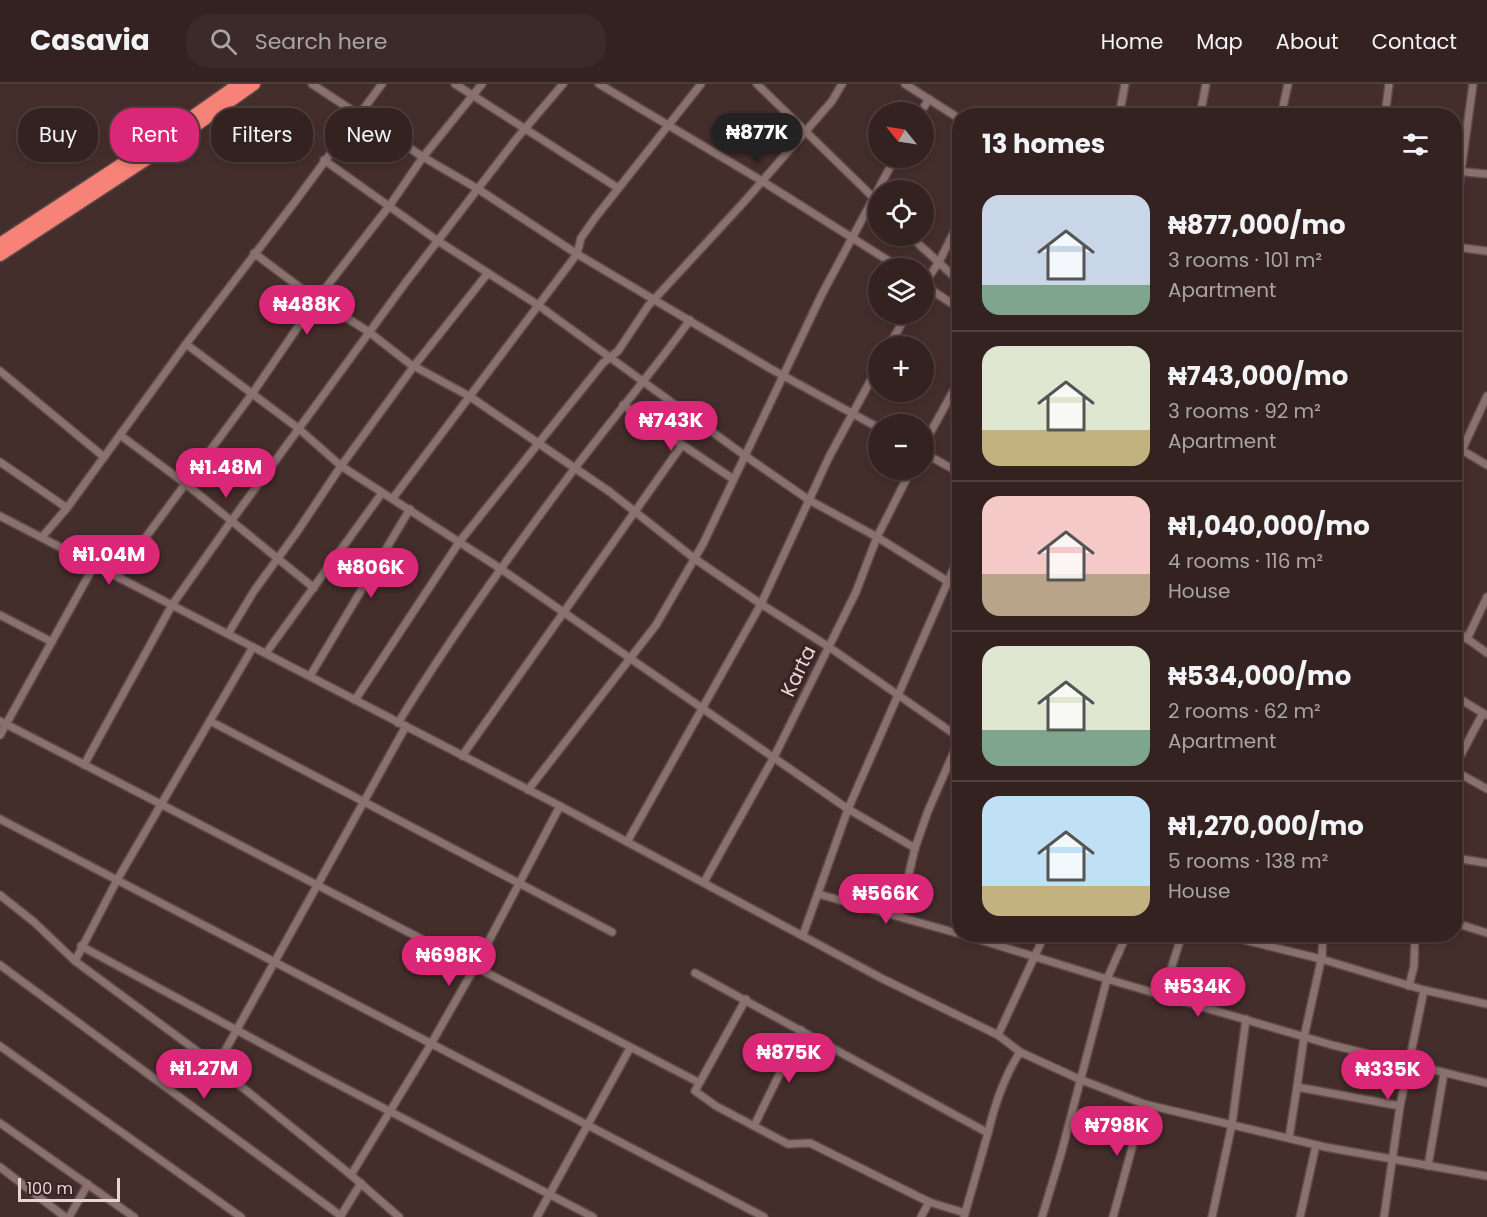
<!DOCTYPE html>
<meta charset="utf-8">
<style>
:root{--surface:#332220;--page:#3b2a29;--text:#f1f3f6;--muted:#a9a4a5;--line:#4e3f3e;--accent:#db2777}
body{margin:0;font-family:Poppins,sans-serif;background:var(--page);color:var(--text);height:100vh;display:flex;flex-direction:column;font-size:22px;white-space:nowrap}
*{box-sizing:border-box;margin:0}
p{font-size:20px;color:var(--muted)}
.icon{flex:none;width:33px;height:33px;fill:none;stroke:currentColor;stroke-width:2;stroke-linecap:round;stroke-linejoin:round}
.map{position:relative;flex:1;overflow:hidden}
.panel{position:absolute;left:952px;top:24px;width:510px;height:834px;display:flex;flex-direction:column;background:var(--surface);border-radius:24px;box-shadow:0 3px 9px #0003,0 0 0 2px var(--line)}
.panel>*{flex:none}
.top-card{position:absolute;left:18px;top:24px;width:570px;height:54px;display:flex;gap:12px}
.needle{width:39px;rotate:300deg}
.tools{position:absolute;left:868px;top:18px;display:grid;gap:12px}
.tools a{display:grid;place-items:center;width:66px;height:66px;border-radius:50%;background:var(--surface);box-shadow:0 3px 9px #0003,0 0 0 2px var(--line);font-size:30px}
.scale{position:absolute;left:18px;bottom:15px;width:102px;box-sizing:border-box;padding-left:6px;border:3px solid #e5d6d5;border-top:0;font-size:16px;line-height:21px;white-space:nowrap;color:#e5d6d5;-webkit-text-stroke:4px #392422;paint-order:stroke}
.price{position:absolute;translate:-50% -51px;padding:0 14px;border-radius:21px;background:var(--accent);color:#fff;font-size:20px;line-height:39px;filter:drop-shadow(0 2px 3px #0008)}
.price::after{content:'';position:absolute;left:50%;top:36px;width:18px;height:14px;margin-left:-9px;background:inherit;clip-path:polygon(0 0,100% 0,50% 100%)}
.price.selected{background:#222;color:#fff}
ul{padding:0;list-style:none}
li{display:flex;align-items:center;gap:18px;height:150px;padding:0 30px}
li+li{border-top:2px solid var(--line)}
li span{display:grid;place-items:center;flex:none;width:168px;height:120px;border-radius:18px;color:#555}
li>.icon{margin-inline-start:auto}
span .icon{width:72px;height:72px;fill:#fffc;stroke-width:1}
li b{font-size:26px}
h2{display:flex;justify-content:space-between;align-items:center;height:72px;padding:0 30px;font-size:26px}
.pill{padding:0 21px;border-radius:24px;background:var(--surface);box-shadow:0 3px 9px #0003,0 0 0 2px var(--line);font-size:21px;line-height:54px}
.pill.selected{background:var(--accent);color:#fff}
header{display:flex;align-items:center;gap:36px;box-sizing:border-box;height:84px;padding:0 30px;background:var(--surface);border-bottom:2px solid var(--line)}
header strong{font-size:28px}
nav{display:flex;gap:33px;margin-inline-start:auto;font-size:21px}
.search{width:420px;height:54px;background:var(--page);display:flex;align-items:center;gap:15px;box-sizing:border-box;padding:0 21px;border-radius:24px;color:var(--muted);font-size:22px}
.map>svg:first-child{display:block}
.lines{fill:none;stroke-linecap:round;stroke-linejoin:round}
.street-casing{stroke:#5e4c4a;stroke-width:10}
.highway-casing{stroke:#5e4c4a;stroke-width:15}
.street{stroke:#8b716e;stroke-width:7}
.highway{stroke:#f78378;stroke-width:12}
.labels{text-anchor:middle;dominant-baseline:central;stroke-width:6;stroke-linejoin:round;paint-order:stroke}
.street-label{font-size:20px;fill:#e5d6d5;stroke:#392422}
</style>
<header>
<strong>Casavia</strong>
<div class="search"><svg class="icon" aria-label="search" viewBox="0 0 24 24"><circle cx="10" cy="10" r="6"/><path d="M15 15l6 6"/></svg>Search here</div>
<nav><a>Home</a><a>Map</a><a>About</a><a>Contact</a></nav>
</header>
<div class="map">
<svg width="1487" height="1133" viewBox="0 0 1487 1133">
<rect width="100%" height="100%" fill="#442e2b"/>
<g class="lines">
<!-- street casing -->
<g class="street-casing">
<g id="street">
<polyline points="312,0 423,73 478,105 577,170 771,285 879,344"/>
<polyline points="455,0 618,104"/>
<polyline points="599,0 762,97 900,184"/>
<polyline points="757,0 879,119"/>
<polyline points="905,0 960,35"/>
<polyline points="921,28 929,15"/>
<polyline points="1119,32 1125,0"/>
<polyline points="1200,32 1206,0"/>
<polyline points="1281,32 1288,0"/>
<polyline points="1385,32 1389,0"/>
<polyline points="324,76 438,157 538,221 744,371 809,416 877,453 960,505"/>
<polyline points="1455,87 1487,90"/>
<polyline points="1455,131 1473,0"/>
<polyline points="910,152 960,198"/>
<polyline points="1455,163 1487,167"/>
<polyline points="254,169 306,208 369,248 410,280 469,312 538,359 610,408 695,475 761,520 829,563 960,654"/>
<polyline points="924,200 939,178 960,136"/>
<polyline points="924,201 960,225"/>
<polyline points="186,260 298,344 341,382 501,485 848,725 915,764"/>
<polyline points="889,262 907,230"/>
<polyline points="0,287 104,373"/>
<polyline points="623,321 733,395"/>
<polyline points="120,351 186,400 314,504"/>
<polyline points="924,360 960,295"/>
<polyline points="1455,362 1487,381"/>
<polyline points="924,369 960,389"/>
<polyline points="0,378 67,424"/>
<polyline points="1455,381 1487,312"/>
<polyline points="393,414 577,170 581,154 595,134 701,0"/>
<polyline points="0,432 560,722 883,895 998,951 1020,968 1079,995 1144,1020 1325,1063 1487,1092"/>
<polyline points="42,453 67,424 186,260 294,119 382,0"/>
<polyline points="117,492 252,310 317,215 390,121 423,73 482,0"/>
<polyline points="0,531 52,558"/>
<polyline points="1455,546 1487,569"/>
<polyline points="228,550 254,507 297,448 341,382 414,282 488,189"/>
<polyline points="1467,555 1487,513"/>
<polyline points="266,569 382,409"/>
<polyline points="310,592 410,425"/>
<polyline points="1455,612 1486,631"/>
<polyline points="355,616 460,457 603,279 618,267 648,222 744,118 832,17 842,0"/>
<polyline points="0,637 698,998"/>
<polyline points="210,637 612,848"/>
<path d="M398 639C452 551 513 466 575 384 613 334 653 287 690 236"/>
<polyline points="0,651 95,480"/>
<polyline points="462,672 682,361"/>
<polyline points="84,681 172,521 232,436 406,198 517,54 563,0"/>
<polyline points="1455,682 1483,629"/>
<polyline points="1455,687 1487,705"/>
<polyline points="528,706 656,541 703,460 822,210 895,74"/>
<polyline points="0,735 764,1133"/>
<polyline points="627,758 761,520 829,373 879,281"/>
<polyline points="1455,774 1487,779"/>
<polyline points="704,798 774,673 856,508 877,453 911,386"/>
<polyline points="818,810 960,850"/>
<polyline points="0,811 34,838 75,877 201,970 351,1091 399,1133"/>
<polyline points="899,832 915,764 928,727 960,654"/>
<polyline points="1455,839 1487,849"/>
<polyline points="961,850 1107,895 1332,961 1487,999"/>
<polyline points="1220,850 1321,875 1424,906 1487,920"/>
<polyline points="803,851 848,725 960,470"/>
<polyline points="81,862 318,990 593,1133"/>
<polyline points="75,877 117,796 253,563"/>
<polyline points="0,881 341,1132"/>
<path d="M695 889 988 1049C995 1019 1004 993 1020 968"/>
<polyline points="1409,902 1414,882 1415,850"/>
<polyline points="1163,911 1182,850"/>
<polyline points="746,915 695,1007 716,1022 788,1060 810,1059 929,1118 965,1129"/>
<polyline points="998,951 1045,850"/>
<polyline points="0,962 241,1133"/>
<polyline points="216,983 406,642"/>
<polyline points="1297,1003 1304,953 1322,872 1323,850"/>
<polyline points="0,1039 134,1133"/>
<polyline points="754,1042 801,946"/>
<polyline points="1289,1054 1297,1003 1400,1022"/>
<polyline points="1428,1082 1444,989"/>
<polyline points="0,1083 65,1133"/>
<polyline points="351,1091 431,960 475,883 560,722"/>
<polyline points="69,1133 88,1100"/>
<polyline points="340,1133 361,1099"/>
<polyline points="537,1133 630,964"/>
<polyline points="921,1133 929,1118"/>
<polyline points="964,1133 988,1049"/>
<polyline points="1042,1133 1061,1070 1107,895 1127,850"/>
<polyline points="1113,1133 1144,1020"/>
<polyline points="1212,1133 1232,1040 1246,935"/>
<polyline points="1300,1133 1316,1061"/>
<polyline points="1384,1133 1400,1022 1424,906"/>
</g>
</g>
<!-- highway casing -->
<g class="highway-casing">
<g id="highway">
<polyline points="0,160 171,48 239,0"/>
<polyline points="0,171 168,61 254,0"/>
</g>
</g>
<!-- street -->
<use href="#street" class="street"/>
<!-- highway -->
<use href="#highway" class="highway"/>
</g>
<g class="labels">
<!-- street labels -->
<g class="street-label">
<text transform="translate(798 587) rotate(-64)">Karta</text>
</g>
</g>
</svg>
<div class="tools">
<a><svg class="needle" viewBox="-14 -14 28 28"><path d="M0-13l5 13h-10z" fill="#e53935"/><path d="M0 13l5-13h-10z" fill="#a9a4a5"/></svg></a>
<a><svg class="icon" aria-label="locate" viewBox="0 0 24 24"><circle cx="12" cy="12" r="6"/><path d="M12 2v4M12 18v4M2 12h4M18 12h4"/></svg></a>
<a><svg class="icon" aria-label="layers" viewBox="0 0 24 24"><path d="M12 4l9 5-9 5-9-5zM3 14l9 5 9-5"/></svg></a>
<a>+</a>
<a>−</a>
</div>
<div class="scale">100 m</div>
<b class="price selected" style="left:757px;top:80px">₦877K</b>
<b class="price" style="left:307px;top:252px">₦488K</b>
<b class="price" style="left:671px;top:368px">₦743K</b>
<b class="price" style="left:226px;top:415px">₦1.48M</b>
<b class="price" style="left:109px;top:502px">₦1.04M</b>
<b class="price" style="left:371px;top:515px">₦806K</b>
<b class="price" style="left:886px;top:841px">₦566K</b>
<b class="price" style="left:449px;top:903px">₦698K</b>
<b class="price" style="left:1198px;top:934px">₦534K</b>
<b class="price" style="left:789px;top:1000px">₦875K</b>
<b class="price" style="left:204px;top:1016px">₦1.27M</b>
<b class="price" style="left:1388px;top:1017px">₦335K</b>
<b class="price" style="left:1117px;top:1073px">₦798K</b>
<div class="top-card">
<a class="pill">Buy</a>
<a class="pill selected">Rent</a>
<a class="pill">Filters</a>
<a class="pill">New</a>
</div>
<section class="panel">
<h2>13 homes<svg class="icon" aria-label="filters" viewBox="0 0 24 24"><path d="M4 7h16M4 17h16"/><circle cx="9" cy="7" r="2"/><circle cx="15" cy="17" r="2"/></svg></h2>
<ul>
<li><span style="background:linear-gradient(#c9d6e8 75%,#7fa58c 0)"><svg class="icon" aria-label="home" viewBox="0 0 24 24"><path d="M3 11l9-7 9 7M6 9v11h12V9"/></svg></span><div><b>₦877,000/mo</b><p>3 rooms · 101 m²</p><p>Apartment</p></div></li>
<li><span style="background:linear-gradient(#dfe7d0 70%,#c2b280 0)"><svg class="icon" aria-label="home" viewBox="0 0 24 24"><path d="M3 11l9-7 9 7M6 9v11h12V9"/></svg></span><div><b>₦743,000/mo</b><p>3 rooms · 92 m²</p><p>Apartment</p></div></li>
<li><span style="background:linear-gradient(#f6c9c9 65%,#b9a48a 0)"><svg class="icon" aria-label="home" viewBox="0 0 24 24"><path d="M3 11l9-7 9 7M6 9v11h12V9"/></svg></span><div><b>₦1,040,000/mo</b><p>4 rooms · 116 m²</p><p>House</p></div></li>
<li><span style="background:linear-gradient(#dfe7d0 70%,#7fa58c 0)"><svg class="icon" aria-label="home" viewBox="0 0 24 24"><path d="M3 11l9-7 9 7M6 9v11h12V9"/></svg></span><div><b>₦534,000/mo</b><p>2 rooms · 62 m²</p><p>Apartment</p></div></li>
<li><span style="background:linear-gradient(#bfe0f5 75%,#c2b280 0)"><svg class="icon" aria-label="home" viewBox="0 0 24 24"><path d="M3 11l9-7 9 7M6 9v11h12V9"/></svg></span><div><b>₦1,270,000/mo</b><p>5 rooms · 138 m²</p><p>House</p></div></li>
</ul>
</section>
</div>
